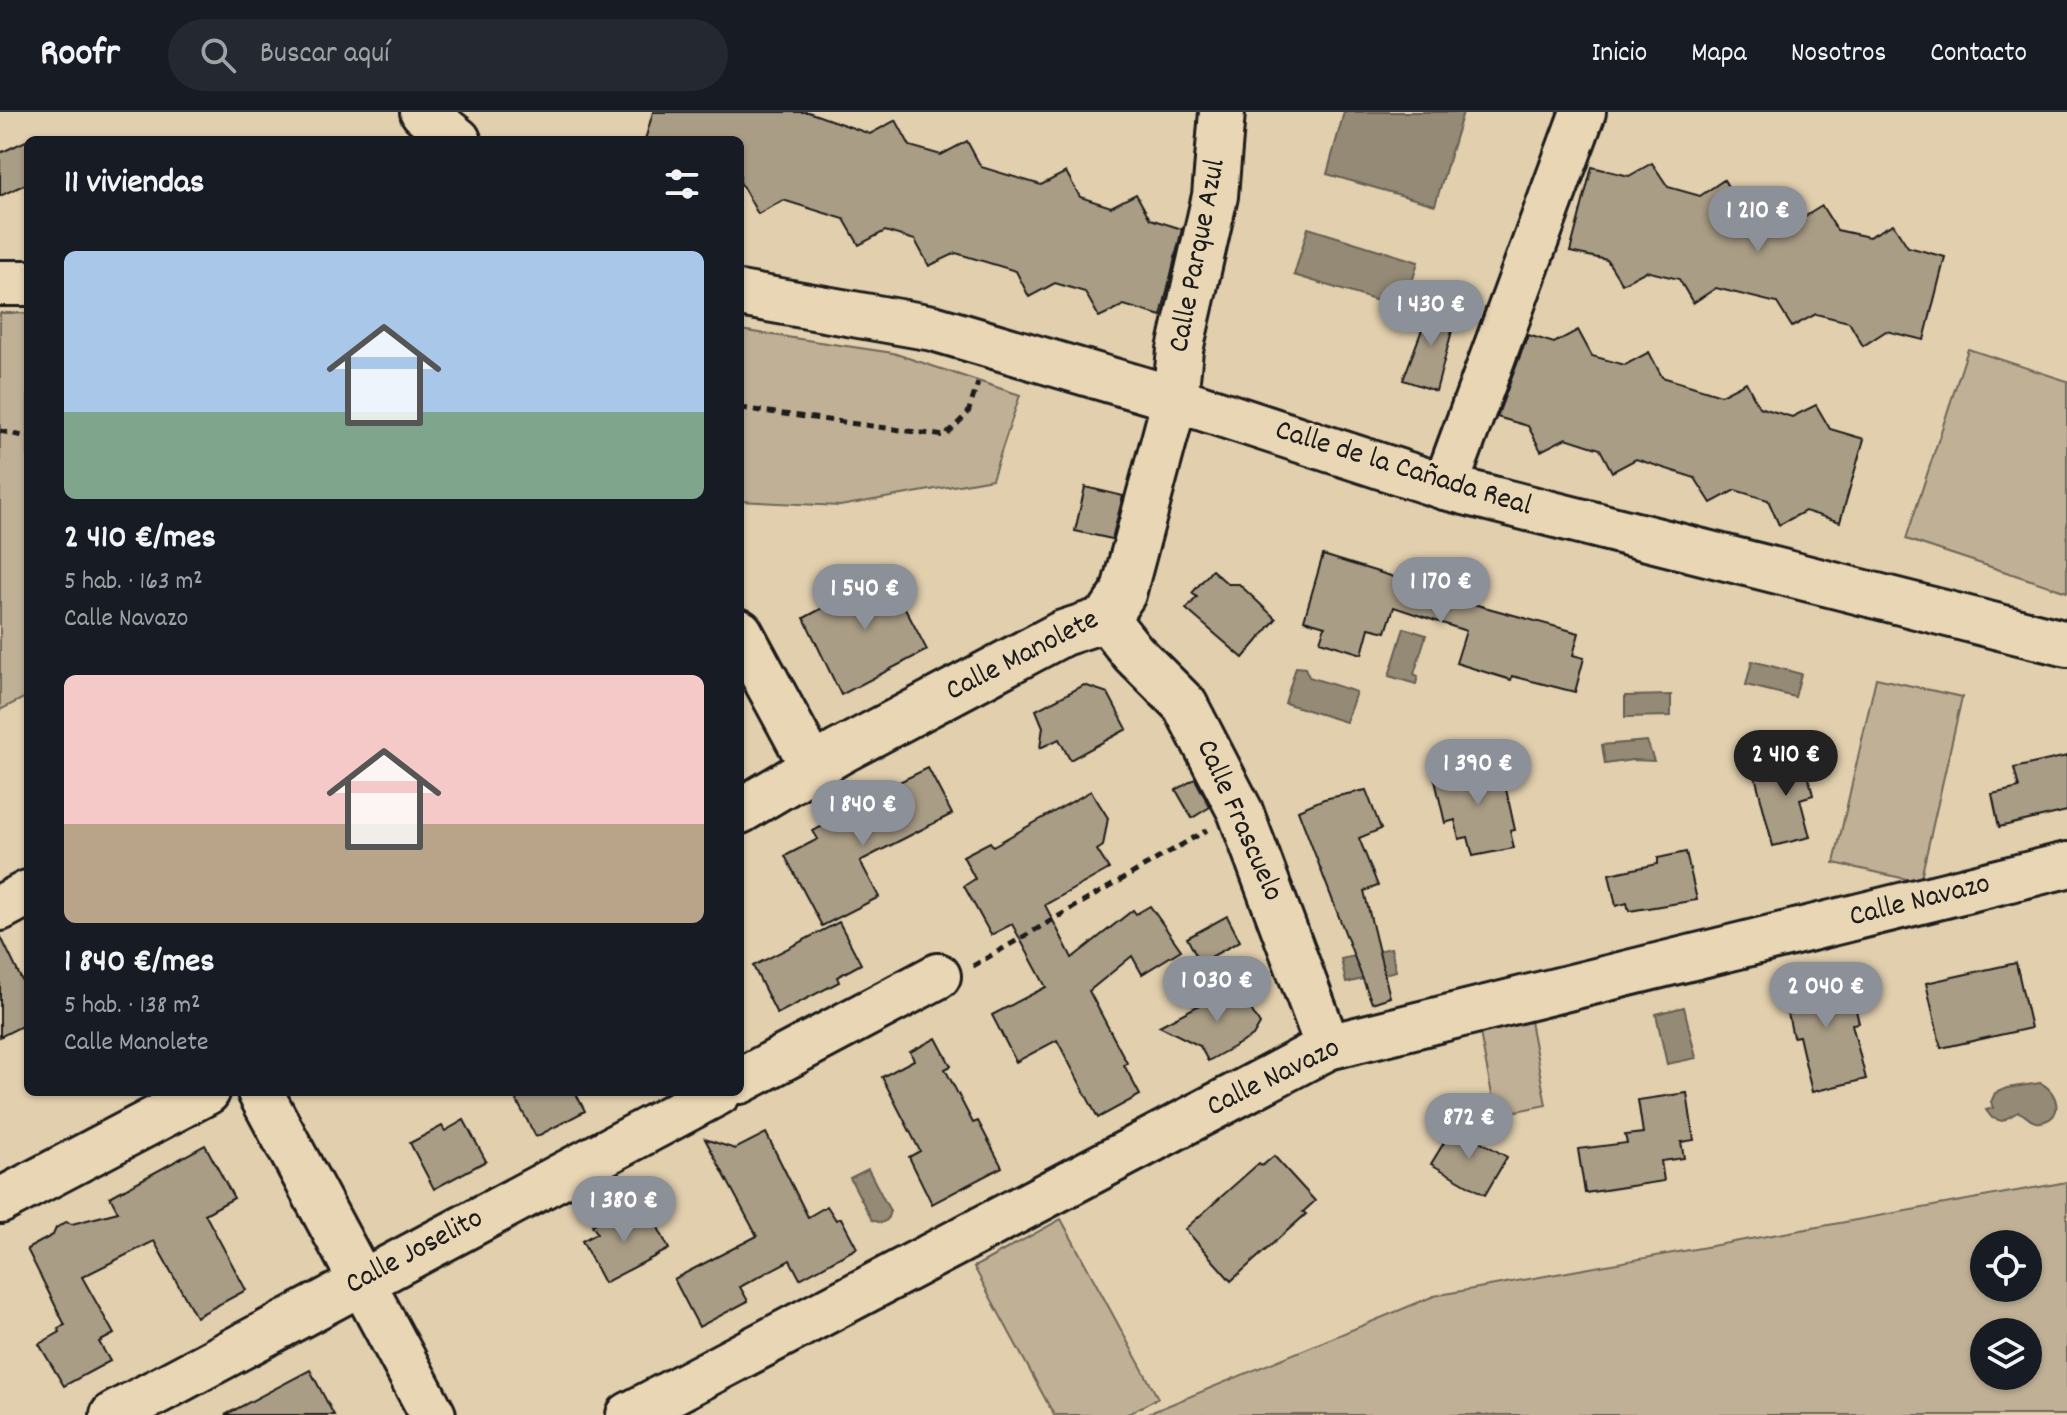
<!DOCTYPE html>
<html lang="es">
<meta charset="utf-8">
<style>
:root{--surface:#171b24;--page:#242831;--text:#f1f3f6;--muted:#9ea1a6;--line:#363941;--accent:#8c9099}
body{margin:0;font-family:Dekko,sans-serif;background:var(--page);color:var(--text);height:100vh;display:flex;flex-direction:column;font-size:30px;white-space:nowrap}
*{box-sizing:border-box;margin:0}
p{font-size:26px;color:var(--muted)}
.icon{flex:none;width:44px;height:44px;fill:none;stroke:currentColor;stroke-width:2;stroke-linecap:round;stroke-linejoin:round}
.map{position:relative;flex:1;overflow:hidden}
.details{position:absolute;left:24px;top:24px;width:720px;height:960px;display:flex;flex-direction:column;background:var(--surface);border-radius:12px;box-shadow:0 2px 6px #0004}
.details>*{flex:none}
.tools{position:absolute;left:1970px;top:1118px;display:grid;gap:16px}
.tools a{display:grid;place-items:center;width:72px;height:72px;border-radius:50%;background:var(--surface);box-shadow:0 2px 6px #0004;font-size:40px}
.price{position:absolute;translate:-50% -68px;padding:0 18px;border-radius:28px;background:var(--accent);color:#fff;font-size:26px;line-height:52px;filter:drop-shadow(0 2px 4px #0008)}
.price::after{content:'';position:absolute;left:50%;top:48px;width:24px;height:18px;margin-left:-12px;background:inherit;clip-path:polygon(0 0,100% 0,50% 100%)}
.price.on{background:#222;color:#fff}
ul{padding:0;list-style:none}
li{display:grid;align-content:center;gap:16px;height:424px;padding:0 40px}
li span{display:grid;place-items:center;height:248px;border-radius:12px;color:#555}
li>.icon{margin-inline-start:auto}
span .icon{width:144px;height:144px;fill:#fffc;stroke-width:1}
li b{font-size:34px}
h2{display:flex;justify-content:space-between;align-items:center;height:96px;padding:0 40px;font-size:34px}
header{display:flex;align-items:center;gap:48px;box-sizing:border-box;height:112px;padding:0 40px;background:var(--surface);border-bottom:2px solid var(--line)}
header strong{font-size:38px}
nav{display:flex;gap:44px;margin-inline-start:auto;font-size:28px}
.search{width:560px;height:72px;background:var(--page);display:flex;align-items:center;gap:20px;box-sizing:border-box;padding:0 28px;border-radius:44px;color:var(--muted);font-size:30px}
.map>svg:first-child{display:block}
.green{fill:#c0b196;stroke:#6e6659;stroke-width:2;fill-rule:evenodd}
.water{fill:#958a76;stroke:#655e52;stroke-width:2}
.building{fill:#aa9d86;stroke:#1c1c1c;stroke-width:2}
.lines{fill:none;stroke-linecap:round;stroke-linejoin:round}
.minor-casing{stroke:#1c1c1c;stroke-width:50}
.path{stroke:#1c1c1c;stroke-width:5;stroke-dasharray:8 6;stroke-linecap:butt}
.minor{stroke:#e9d6b4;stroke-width:44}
.labels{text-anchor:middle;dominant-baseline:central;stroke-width:6;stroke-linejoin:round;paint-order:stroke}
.street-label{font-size:30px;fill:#1c1c1c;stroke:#e9d6b4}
</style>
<header>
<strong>Roofr</strong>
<div class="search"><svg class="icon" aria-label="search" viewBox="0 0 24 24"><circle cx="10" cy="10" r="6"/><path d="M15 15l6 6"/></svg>Buscar aquí</div>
<nav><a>Inicio</a><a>Mapa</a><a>Nosotros</a><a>Contacto</a></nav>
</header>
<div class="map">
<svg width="2067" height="1303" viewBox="0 0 2067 1303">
<rect width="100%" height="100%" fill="#e1cfae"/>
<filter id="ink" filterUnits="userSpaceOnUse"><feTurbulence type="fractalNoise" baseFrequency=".0125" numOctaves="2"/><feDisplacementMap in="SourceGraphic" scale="16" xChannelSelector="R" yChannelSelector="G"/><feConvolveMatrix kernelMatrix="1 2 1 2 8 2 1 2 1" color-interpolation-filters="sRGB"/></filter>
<g filter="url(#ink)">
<!-- green -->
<g class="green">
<polygon points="0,201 28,201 28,584 0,598"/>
<polygon points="740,218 893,241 1020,283 992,367 840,394 740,389"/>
<polygon points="1968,237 2067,269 2067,480 1906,427"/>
<polygon points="1876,566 1962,585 1920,770 1834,751"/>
<polygon points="1530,909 1546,993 1496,1003 1480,921"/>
<path d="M2067 1070V1303H1145L1434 1184ZM1984 1132H2028V1176H1984ZM1984 1220H2028V1264H1984Z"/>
<polygon points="1061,1107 1158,1286 1126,1303 1054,1303 974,1155"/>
</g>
<!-- water -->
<g class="water">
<polygon points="1344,0 1463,0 1435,93 1327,62"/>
<polygon points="1308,116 1418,150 1404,197 1294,163"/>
<polygon points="1404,516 1426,523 1414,562 1418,564 1416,572 1389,564"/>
<polygon points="1752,549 1801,562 1795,585 1746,573"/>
<polygon points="1296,555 1305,556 1309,565 1356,580 1346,610 1285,591"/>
<polygon points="1671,583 1671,604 1625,605 1625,584"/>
<polygon points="1647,629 1654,649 1632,648 1605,652 1602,633"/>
<polygon points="1391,836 1396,859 1346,871 1341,847"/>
<polygon points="1684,895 1696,946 1667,952 1656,902"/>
<path d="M2040 971C2057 978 2066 1006 2041 1010 2030 1012 2027 1002 2018 1000L2002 1009 1992 1006 1986 998 1993 996 1991 990 1995 981 2007 976Z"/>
<polygon points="868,1057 890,1099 887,1108 881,1111 872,1108 850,1066"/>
</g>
<!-- building -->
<g class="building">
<polygon points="653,0 808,0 870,22 896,8 910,34 941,43 967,29 981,55 1041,73 1066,60 1080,85 1111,95 1136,82 1150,107 1182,117 1161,204 1124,193 1099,205 1085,180 1055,171 1029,185 1016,159 956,141 929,154 915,128 885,119 859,133 844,107 783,88 758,102 740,70 740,28 645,28"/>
<polygon points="28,28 28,71 0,84 0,41"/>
<polygon points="1652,51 1668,75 1700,84 1724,68 1739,93 1799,108 1822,94 1837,118 1869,125 1893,112 1908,135 1945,145 1924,228 1886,219 1863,234 1849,210 1816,202 1792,215 1777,191 1716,176 1693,191 1679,167 1646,159 1622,172 1607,148 1570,140 1592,55 1629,64"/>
<polygon points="1432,191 1457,200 1436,279 1403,268"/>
<polygon points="1578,218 1592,244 1625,253 1649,240 1662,265 1721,283 1746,270 1759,295 1792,305 1816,293 1830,317 1864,327 1840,410 1805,399 1779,413 1768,388 1735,378 1711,391 1695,366 1636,347 1612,360 1600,337 1566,326 1541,339 1528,314 1497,305 1528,223 1554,231"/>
<polygon points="1085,375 1123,384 1112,427 1075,419"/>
<polygon points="1323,443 1449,482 1448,485 1579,521 1573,543 1584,546 1575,580 1512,564 1511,568 1456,551 1466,519 1394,495 1386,520 1369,516 1362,542 1320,529 1325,514 1304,508"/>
<polygon points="882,452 927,538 841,583 804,506 862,475 857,466"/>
<polygon points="1212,458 1228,472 1239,472 1276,507 1243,546 1186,497 1197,485 1192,481"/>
<polygon points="1084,573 1108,581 1127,617 1070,648 1059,627 1040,636 1043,615 1036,598"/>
<polygon points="1802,638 1813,683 1800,687 1810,725 1773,734 1755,664 1778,658 1775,645"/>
<polygon points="2067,644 2067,699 1999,715 1992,682 2019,676 2014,656"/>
<polygon points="1500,650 1515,718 1510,719 1514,736 1473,744 1468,725 1459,727 1455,708 1445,711 1434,664"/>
<polygon points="928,656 952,702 860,749 879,785 822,814 785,744 818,727 813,719 839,705 846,718 897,689 889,675"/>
<polygon points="1195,667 1210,695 1192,706 1176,678"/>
<polygon points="1366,678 1381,717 1359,726 1378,774 1364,779 1390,885 1372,891 1298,698 1324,687"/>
<polygon points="1091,679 1108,706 1103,734 1097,738 1109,757 1045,793 1072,846 1133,798 1136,802 1150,794 1181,838 1142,862 1132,844 1089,879 1127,951 1124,953 1140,983 1098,1006 1057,928 1016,950 992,903 1046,875 1012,812 991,823 964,774 975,767 963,744 990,730 993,734"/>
<polygon points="1686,740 1697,788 1629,799 1627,791 1616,794 1609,762 1658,752 1658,746"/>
<polygon points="1227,804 1240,829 1200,851 1187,826"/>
<polygon points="839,810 861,852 837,865 839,870 777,902 753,854"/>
<polygon points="0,823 28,881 28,911 0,925"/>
<polygon points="2016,851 2031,916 1941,936 1926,871"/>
<polygon points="1847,860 1859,911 1852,912 1866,967 1812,980 1799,924 1793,925 1782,874"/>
<polygon points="1236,874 1260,912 1253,924 1208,949 1200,934 1159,914"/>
<polygon points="936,926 951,954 945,957 973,1011 978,1009 1002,1055 932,1092 909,1045 920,1039 882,965 914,948 910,940"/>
<polygon points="512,980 575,980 585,999 536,1025"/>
<polygon points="1687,981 1694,1028 1681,1030 1684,1046 1661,1049 1664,1069 1585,1081 1578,1037 1627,1031 1625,1023 1643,1021 1638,988"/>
<polygon points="464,1008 486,1049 434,1077 410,1031 442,1014 445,1019"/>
<polygon points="1454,1014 1507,1045 1485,1083 1431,1052"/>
<polygon points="766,1021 808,1105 827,1094 836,1108 841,1106 857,1136 800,1167 790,1148 740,1175 748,1189 699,1215 674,1167 757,1124 705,1027 735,1037"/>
<polygon points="205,1033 234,1086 205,1102 246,1178 196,1205 154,1129 82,1165 114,1222 99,1230 110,1249 64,1274 39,1232 60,1220 58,1216 65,1213 27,1137 53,1123 56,1116 66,1110 72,1112 118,1100 110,1085"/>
<polygon points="1274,1044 1315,1089 1303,1100 1306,1102 1231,1169 1185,1117 1259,1051 1262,1054"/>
<polygon points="649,1098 669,1137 604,1171 582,1129 597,1121 592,1113 620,1099 624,1107"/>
<polygon points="310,1258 334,1303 225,1303"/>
</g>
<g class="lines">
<!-- minor casing -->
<g class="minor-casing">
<g id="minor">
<polyline points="423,0 458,28"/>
<polyline points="0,171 28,171"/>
<polyline points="740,182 933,216 1175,287 1445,375 2067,532"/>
<polyline points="1445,375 1583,0"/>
<polyline points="1106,507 1133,541 1185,593 1240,699 1328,935"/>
<polyline points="740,520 813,655"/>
<polyline points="740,699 839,640 1063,521 1106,507 1123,482 1175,287 1180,238 1215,84 1222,0"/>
<polyline points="0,796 28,781"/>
<polyline points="740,969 938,864"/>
<polyline points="260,980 433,1303"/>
<polyline points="0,1089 207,980"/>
<polyline points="113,1303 719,980"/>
<polyline points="629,1303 1328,935 2067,753"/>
</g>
</g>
<!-- path -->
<g class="path">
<polyline points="740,296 945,324 968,301 978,271"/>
<polyline points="0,319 28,325"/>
<polyline points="973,854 1207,718"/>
</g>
<!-- minor -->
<use href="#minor" class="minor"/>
</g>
</g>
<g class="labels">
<!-- street labels -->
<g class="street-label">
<text transform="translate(1199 144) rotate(-79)">Calle Parque Azul</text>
<text transform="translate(1403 358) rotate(17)">Calle de la Cañada Real</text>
<text transform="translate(1023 545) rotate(-27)">Calle Manolete</text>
<text transform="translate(1238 709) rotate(66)">Calle Frascuelo</text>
<text transform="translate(1920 790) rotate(-14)">Calle Navazo</text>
<text transform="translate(1274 967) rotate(-26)">Calle Navazo</text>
<text transform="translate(415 1141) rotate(-28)">Calle Joselito</text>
</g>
</g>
</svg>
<div class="tools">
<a><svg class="icon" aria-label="locate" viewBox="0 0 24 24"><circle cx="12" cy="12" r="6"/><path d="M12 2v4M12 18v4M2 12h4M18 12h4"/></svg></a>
<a><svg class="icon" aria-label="layers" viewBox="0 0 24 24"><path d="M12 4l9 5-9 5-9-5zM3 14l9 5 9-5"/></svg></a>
</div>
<b class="price" style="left:1758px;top:142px">1 210 €</b>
<b class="price" style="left:1431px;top:236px">1 430 €</b>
<b class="price" style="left:1441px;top:513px">1 170 €</b>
<b class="price" style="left:865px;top:520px">1 540 €</b>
<b class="price on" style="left:1786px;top:686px">2 410 €</b>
<b class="price" style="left:1478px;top:695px">1 390 €</b>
<b class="price" style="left:863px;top:736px">1 840 €</b>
<b class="price" style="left:1217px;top:912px">1 030 €</b>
<b class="price" style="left:1826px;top:918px">2 040 €</b>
<b class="price" style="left:1469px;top:1049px">872 €</b>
<b class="price" style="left:624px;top:1132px">1 380 €</b>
<section class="details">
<h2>11 viviendas<svg class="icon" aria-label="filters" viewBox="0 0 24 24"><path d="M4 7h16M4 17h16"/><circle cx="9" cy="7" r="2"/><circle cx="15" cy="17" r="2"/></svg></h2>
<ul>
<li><span style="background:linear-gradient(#a9c7e8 65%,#7fa58c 0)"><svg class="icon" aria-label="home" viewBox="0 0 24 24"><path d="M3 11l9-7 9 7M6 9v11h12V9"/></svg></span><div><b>2 410 €/mes</b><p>5 hab. · 163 m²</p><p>Calle Navazo</p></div></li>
<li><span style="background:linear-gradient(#f6c9c9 60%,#b9a48a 0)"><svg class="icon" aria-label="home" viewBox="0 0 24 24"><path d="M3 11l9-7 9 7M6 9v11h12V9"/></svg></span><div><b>1 840 €/mes</b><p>5 hab. · 138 m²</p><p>Calle Manolete</p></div></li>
</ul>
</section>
</div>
